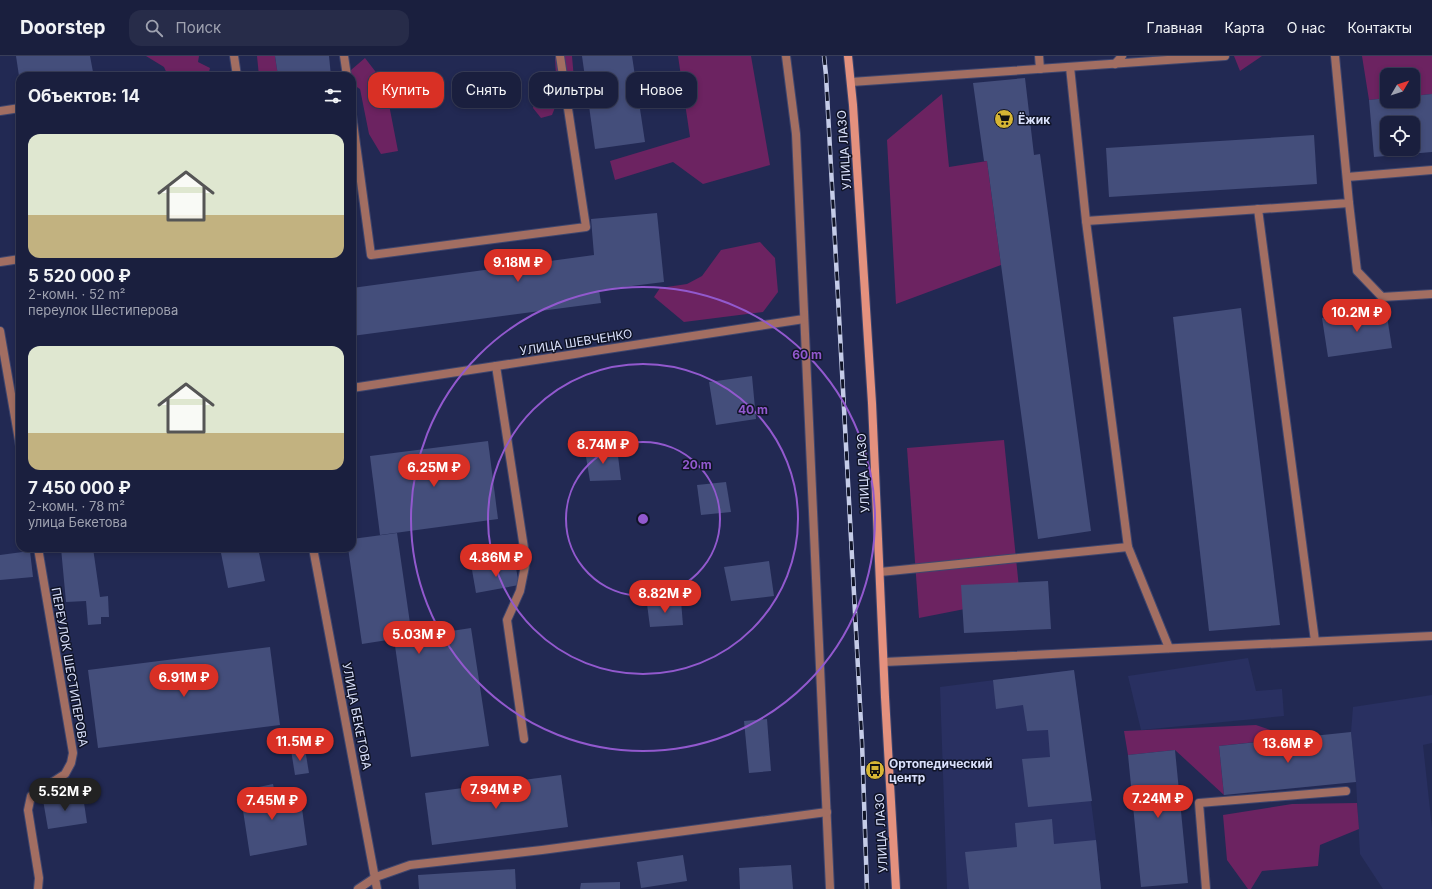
<!DOCTYPE html>
<html lang="ru">
<meta charset="utf-8">
<style>
:root{--surface:#1a1f3e;--page:#272c49;--text:#f1f3f6;--muted:#9fa2b0;--line:#383d58;--accent:#d93025}
body{margin:0;font-family:Inter,sans-serif;background:var(--page);color:var(--text);height:100vh;display:flex;flex-direction:column;font-size:15px;white-space:nowrap}
*{box-sizing:border-box;margin:0}
p{font-size:13px;color:var(--muted)}
.icon{flex:none;width:22px;height:22px;fill:none;stroke:currentColor;stroke-width:2;stroke-linecap:round;stroke-linejoin:round}
.map{position:relative;flex:1;overflow:hidden}
.sheet{position:absolute;left:16px;top:16px;width:340px;height:480px;display:flex;flex-direction:column;background:var(--surface);border-radius:12px;box-shadow:0 2px 6px #0003,0 0 0 1px var(--line)}
.sheet>*{flex:none}
.top-card{position:absolute;left:368px;top:16px;width:380px;height:36px;display:flex;gap:8px}
.needle{width:26px;rotate:51deg}
.controls{position:absolute;left:1380px;top:12px;display:grid;gap:8px}
.controls a{display:grid;place-items:center;width:40px;height:40px;border-radius:8px;background:var(--surface);box-shadow:0 2px 6px #0003,0 0 0 1px var(--line);font-size:20px}
.price{position:absolute;translate:-50% -34px;padding:0 9px;border-radius:14px;background:var(--accent);color:#fff;font-size:13px;line-height:26px;filter:drop-shadow(0 1px 2px #0008)}
.price::after{content:'';position:absolute;left:50%;top:24px;width:12px;height:9px;margin-left:-6px;background:inherit;clip-path:polygon(0 0,100% 0,50% 100%)}
.price.active{background:#222;color:#fff}
ul{padding:0;list-style:none}
li{display:grid;align-content:center;gap:8px;height:212px;padding:0 12px}
li span{display:grid;place-items:center;height:124px;border-radius:12px;color:#555}
li>.icon{margin-inline-start:auto}
span .icon{width:72px;height:72px;fill:#fffc;stroke-width:1}
li b{font-size:17px}
h2{display:flex;justify-content:space-between;align-items:center;height:48px;padding:0 12px;font-size:17px}
.tag{padding:0 14px;border-radius:12px;background:var(--surface);box-shadow:0 2px 6px #0003,0 0 0 1px var(--line);font-size:14px;line-height:36px}
.tag.active{background:var(--accent);color:#fff}
header{display:flex;align-items:center;gap:24px;box-sizing:border-box;height:56px;padding:0 20px;background:var(--surface);border-bottom:1px solid var(--line)}
header strong{font-size:19px}
nav{display:flex;gap:22px;margin-inline-start:auto;font-size:14px}
.search{width:280px;height:36px;background:var(--page);display:flex;align-items:center;gap:10px;box-sizing:border-box;padding:0 14px;border-radius:12px;color:var(--muted);font-size:15px}
.map>svg:first-child{display:block}
.built{fill:#293061}
.green{fill:#6c2361}
.building{fill:#444e7b;fill-rule:evenodd}
.lines{fill:none;stroke-linecap:round;stroke-linejoin:round}
.lane-casing{stroke:#3f466e;stroke-width:10}
.street-casing{stroke:#3f466e;stroke-width:10}
.secondary-casing{stroke:#3f466e;stroke-width:10}
.lane{stroke:#a26e62;stroke-width:8}
.street{stroke:#a26e62;stroke-width:8}
.secondary{stroke:#e4917e;stroke-width:8}
.rail-casing{stroke:#c5cce8;stroke-width:4.5}
.rail{stroke:#101427;stroke-width:3;stroke-dasharray:9;stroke-linecap:butt}
.ring{fill:none;stroke:#9259ce;stroke-width:2}
.labels{text-anchor:middle;dominant-baseline:central;stroke-width:3;stroke-linejoin:round;paint-order:stroke}
.poi-label{font-size:12px;font-weight:bold;fill:#d9e0fb;stroke:#101427;text-anchor:start}
.street-label{font-size:12px;fill:#d9e0fb;stroke:#101427}
.centre{fill:#9259ce;stroke:#101427;stroke-width:2}
.ring-label{font-size:12px;text-anchor:middle;font-weight:bold;fill:#9259ce;stroke:#101427;stroke-width:3;stroke-linejoin:round;paint-order:stroke}
</style>
<header>
<strong>Doorstep</strong>
<div class="search"><svg class="icon" aria-label="search" viewBox="0 0 24 24"><circle cx="10" cy="10" r="6"/><path d="M15 15l6 6"/></svg>Поиск</div>
<nav><a>Главная</a><a>Карта</a><a>О нас</a><a>Контакты</a></nav>
</header>
<div class="map">
<svg width="1432" height="833" viewBox="0 0 1432 833">
<rect width="100%" height="100%" fill="#222953"/>
<!-- built -->
<g class="built">
<polygon points="1248,602 1256,635 1282,633 1284,660 1141,674 1128,620"/>
<polygon points="1074,614 1096,784 1101,833 947,833 940,631"/>
<polygon points="1432,639 1432,687 1423,689 1432,772 1432,833 1383,833 1360,798 1356,726 1351,676 1353,651"/>
</g>
<!-- green -->
<g class="green">
<polygon points="146,0 199,0 198,6 210,12 208,20 168,20 164,11"/>
<polygon points="257,0 275,0 278,20 259,20"/>
<polygon points="556,0 572,0 576,46 556,49 552,59 541,62 533,52 536,36 548,39 557,36 555,3"/>
<polygon points="678,0 751,0 770,109 703,128 673,106 615,124 610,105 690,81"/>
<polygon points="1234,0 1262,0 1240,15"/>
<polygon points="1362,0 1432,0 1432,38 1413,40 1413,19 1387,19 1387,42 1369,44"/>
<polygon points="365,2 385,28 398,95 381,98 369,78 360,33 352,28 352,20 344,20"/>
<polygon points="942,38 949,111 987,105 1001,209 896,248 887,84"/>
<polygon points="760,186 775,202 778,236 763,256 684,266 654,241 660,232 687,228 702,220 721,194"/>
<polygon points="1004,384 1020,542 919,562 907,392"/>
<polygon points="1256,669 1293,682 1219,690 1224,739 1175,694 1128,699 1124,675"/>
<polygon points="1357,747 1359,773 1320,789 1318,810 1262,815 1251,833 1248,833 1227,804 1223,759 1292,748"/>
</g>
<!-- building -->
<g class="building">
<polygon points="16,0 90,0 93,16 67,20 19,20"/>
<polygon points="275,0 329,0 331,20 278,20"/>
<polygon points="582,0 632,0 645,86 595,93"/>
<polygon points="1025,22 1034,99 1040,98 1091,475 1038,483 987,105 984,105 973,27"/>
<path d="M1432 38V96L1374 101 1369 44 1387 42V45H1413V40ZM1387 67H1413V93H1387Z"/>
<polygon points="1314,79 1317,128 1109,141 1106,92"/>
<polygon points="657,157 664,226 599,234 601,247 352,280 352,232 594,199 591,163"/>
<polygon points="20,231 20,249 19,250 15,232"/>
<polygon points="1241,252 1280,569 1209,575 1173,261"/>
<polygon points="1386,254 1392,292 1328,301 1322,262"/>
<polygon points="752,320 756,363 716,369 709,326"/>
<polygon points="488,385 498,463 380,479 370,400"/>
<polygon points="617,392 621,424 590,425 585,395"/>
<polygon points="726,426 731,456 701,459 697,429"/>
<polygon points="397,477 412,581 471,572 489,690 411,701 394,583 362,588 348,492 352,492 352,483"/>
<polygon points="61,492 93,492 100,541 108,540 109,561 101,561 101,568 88,569 86,545 66,546"/>
<polygon points="220,492 258,492 265,525 228,532"/>
<polygon points="30,495 33,521 0,524 0,499"/>
<polygon points="769,505 774,540 731,545 724,511"/>
<polygon points="515,506 519,529 476,537 472,514"/>
<polygon points="1048,525 1051,573 964,577 961,529"/>
<polygon points="681,545 683,569 650,571 647,548"/>
<polygon points="270,591 280,669 98,692 88,614"/>
<polygon points="1074,614 1092,745 1028,751 1022,703 1050,701 1048,674 1027,675 1023,649 996,653 993,624"/>
<polygon points="767,663 771,715 749,717 744,665"/>
<polygon points="1351,676 1356,726 1224,739 1219,690"/>
<polygon points="305,693 309,717 295,719 291,694"/>
<polygon points="1175,694 1188,827 1141,831 1128,699"/>
<polygon points="561,719 568,771 432,789 425,737"/>
<polygon points="273,728 276,742 300,738 307,789 250,800 240,735"/>
<polygon points="83,740 87,767 48,773 43,744"/>
<polygon points="1052,763 1054,788 1096,784 1101,833 969,833 965,796 1017,791 1015,767"/>
<polygon points="683,799 687,825 641,832 637,806"/>
<polygon points="791,809 793,833 740,833 739,812"/>
<polygon points="515,813 516,833 419,833 418,819"/>
<polygon points="620,826 620,833 580,833 581,827"/>
</g>
<g class="lines">
<!-- lane casing -->
<g class="lane-casing">
<g id="lane">
<polyline points="344,0 347,20"/>
<polyline points="1039,0 1040,13"/>
<polyline points="1115,8 1122,0"/>
<polyline points="1070,11 1086,165 1349,147 1335,0"/>
<polyline points="0,55 20,52"/>
<polyline points="352,59 371,199 586,171 560,0"/>
<polyline points="1347,121 1432,114"/>
<polyline points="1349,147 1357,215 1382,241 1432,238"/>
<polyline points="1258,153 1315,585"/>
<polyline points="496,310 526,505 520,535 507,564 524,683"/>
<polyline points="1128,491 1169,592"/>
<polyline points="880,516 1128,491 1086,165"/>
<polyline points="1206,833 1199,747 1346,735"/>
</g>
</g>
<!-- street casing -->
<g class="street-casing">
<g id="street">
<polyline points="234,0 237,20"/>
<polyline points="786,0 796,78 830,833"/>
<polyline points="851,26 1225,0"/>
<polyline points="0,206 20,203"/>
<polyline points="0,275 20,390"/>
<polyline points="352,332 804,263"/>
<polyline points="38,492 73,697 71,707 65,718 31,740 28,754 39,822 38,833"/>
<polyline points="313,492 377,833"/>
<polyline points="884,606 1432,580"/>
<polyline points="358,833 376,821 410,809 542,794 827,756"/>
</g>
</g>
<!-- secondary casing -->
<g class="secondary-casing">
<polyline id="secondary" points="848,0 853,49 872,347 885,641 896,833"/>
</g>
<!-- lane -->
<use href="#lane" class="lane"/>
<!-- street -->
<use href="#street" class="street"/>
<!-- secondary -->
<use href="#secondary" class="secondary"/>
<!-- rail casing -->
<g class="rail-casing">
<polyline id="rail" points="824,0 826,19 862,686 867,833"/>
</g>
<!-- rail -->
<use href="#rail" class="rail"/>
</g>
<!-- distance rings -->
<g class="ring">
<circle cx="643" cy="463" r="77"/>
<circle cx="643" cy="463" r="155"/>
<circle cx="643" cy="463" r="232"/>
</g>
<!-- icons -->
<defs>
<g id="supermarket-disc" transform="scale(1)"><circle r="9.5" fill="#d6b534" stroke="#101427"/><path d="M-6-5.5h2.5l.6 2H6L4.5 2H-2.5L-4.4-4H-6ZM-1.5 3.2a1.3 1.3 0 1 0 .1 0ZM3 3.2a1.3 1.3 0 1 0 .1 0Z" fill="#111"/></g>
<g id="bus-disc" transform="scale(1)"><circle r="9.5" fill="#d6b534" stroke="#101427"/><path d="M-5-6H5V4H4V6H2V4H-2V6H-4V4H-5ZM-3.5-4V0h7V-4ZM-3.5 1.2v1.5H-2V1.2ZM2 1.2v1.5H3.5V1.2Z" fill="#111"/></g>
</defs>
<g fill-rule="evenodd">
<use href="#supermarket-disc" x="1004" y="63"/>
<use href="#bus-disc" x="875" y="714"/>
</g>
<g class="labels">
<!-- poi labels -->
<g class="poi-label">
<text x="1018" y="63">Ёжик</text>
<text x="889" y="707">Ортопедический<tspan x="889" dy="14">центр</tspan></text>
</g>
<!-- street labels -->
<g class="street-label">
<text transform="translate(844 94) rotate(-94)">УЛИЦА ЛАЗО</text>
<text transform="translate(576 286) rotate(-9)">УЛИЦА ШЕВЧЕНКО</text>
<text transform="translate(863 417) rotate(-93)">УЛИЦА ЛАЗО</text>
<text transform="translate(70 611) rotate(80)">ПЕРЕУЛОК ШЕСТИПЕРОВА</text>
<text transform="translate(357 660) rotate(79)">УЛИЦА БЕКЕТОВА</text>
<text transform="translate(881 777) rotate(-93)">УЛИЦА ЛАЗО</text>
</g>
</g>
<circle cx="643" cy="463" r="6" class="centre"/>
<g class="ring-label">
<text x="807" y="303">60 m</text>
<text x="753" y="358">40 m</text>
<text x="697" y="413">20 m</text>
</g>
</svg>
<div class="controls">
<a><svg class="needle" viewBox="-14 -14 28 28"><path d="M0-13l5 13h-10z" fill="#e53935"/><path d="M0 13l5-13h-10z" fill="#9fa2b0"/></svg></a>
<a><svg class="icon" aria-label="locate" viewBox="0 0 24 24"><circle cx="12" cy="12" r="6"/><path d="M12 2v4M12 18v4M2 12h4M18 12h4"/></svg></a>
</div>
<b class="price" style="left:518px;top:227px">9.18M ₽</b>
<b class="price" style="left:1357px;top:277px">10.2M ₽</b>
<b class="price" style="left:603px;top:409px">8.74M ₽</b>
<b class="price" style="left:434px;top:432px">6.25M ₽</b>
<b class="price" style="left:496px;top:522px">4.86M ₽</b>
<b class="price" style="left:665px;top:558px">8.82M ₽</b>
<b class="price" style="left:419px;top:599px">5.03M ₽</b>
<b class="price" style="left:184px;top:642px">6.91M ₽</b>
<b class="price" style="left:300px;top:706px">11.5M ₽</b>
<b class="price" style="left:1288px;top:708px">13.6M ₽</b>
<b class="price" style="left:496px;top:754px">7.94M ₽</b>
<b class="price active" style="left:65px;top:756px">5.52M ₽</b>
<b class="price" style="left:1158px;top:763px">7.24M ₽</b>
<b class="price" style="left:272px;top:765px">7.45M ₽</b>
<div class="top-card">
<a class="tag active">Купить</a>
<a class="tag">Снять</a>
<a class="tag">Фильтры</a>
<a class="tag">Новое</a>
</div>
<section class="sheet">
<h2>Объектов: 14<svg class="icon" aria-label="filters" viewBox="0 0 24 24"><path d="M4 7h16M4 17h16"/><circle cx="9" cy="7" r="2"/><circle cx="15" cy="17" r="2"/></svg></h2>
<ul>
<li><span style="background:linear-gradient(#dfe7d0 65%,#c2b280 0)"><svg class="icon" aria-label="home" viewBox="0 0 24 24"><path d="M3 11l9-7 9 7M6 9v11h12V9"/></svg></span><div><b>5 520 000 ₽</b><p>2-комн. · 52 m²</p><p>переулок Шестиперова</p></div></li>
<li><span style="background:linear-gradient(#dfe7d0 70%,#c2b280 0)"><svg class="icon" aria-label="home" viewBox="0 0 24 24"><path d="M3 11l9-7 9 7M6 9v11h12V9"/></svg></span><div><b>7 450 000 ₽</b><p>2-комн. · 78 m²</p><p>улица Бекетова</p></div></li>
</ul>
</section>
</div>
